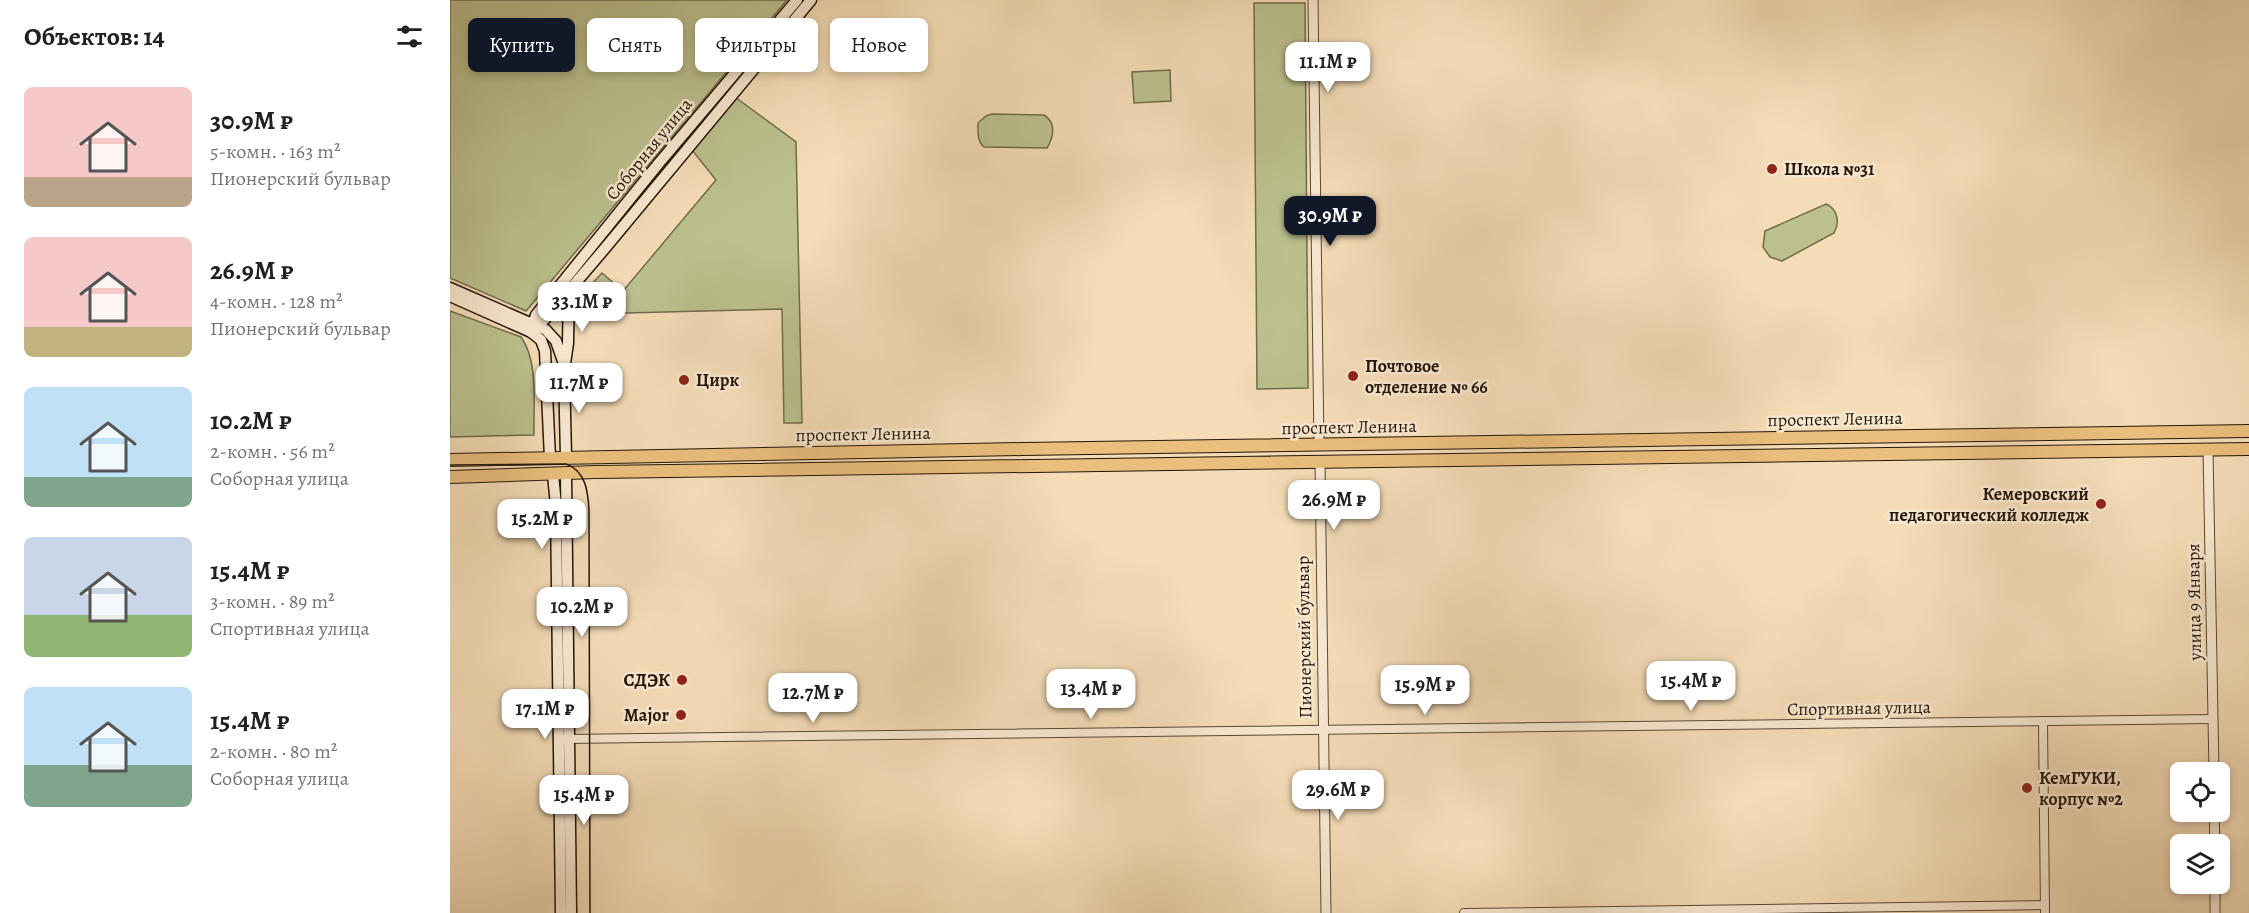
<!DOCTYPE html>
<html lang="ru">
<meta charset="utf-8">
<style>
:root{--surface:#fff;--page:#f6f6f6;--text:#202124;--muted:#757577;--accent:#111827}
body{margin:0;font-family:Alegreya,serif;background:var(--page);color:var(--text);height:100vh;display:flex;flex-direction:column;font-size:22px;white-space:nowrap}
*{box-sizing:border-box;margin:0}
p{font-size:20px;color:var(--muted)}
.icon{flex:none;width:33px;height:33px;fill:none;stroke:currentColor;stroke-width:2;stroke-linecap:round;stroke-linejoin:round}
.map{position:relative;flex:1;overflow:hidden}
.drawer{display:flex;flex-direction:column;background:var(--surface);width:450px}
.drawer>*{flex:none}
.guide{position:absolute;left:18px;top:18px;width:570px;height:54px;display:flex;gap:12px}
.tools{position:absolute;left:1720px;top:762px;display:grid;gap:12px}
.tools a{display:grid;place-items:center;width:60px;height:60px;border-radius:9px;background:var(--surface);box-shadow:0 3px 9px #0003;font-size:30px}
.price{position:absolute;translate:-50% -51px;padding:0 14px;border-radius:12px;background:#fff;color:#222;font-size:20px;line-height:39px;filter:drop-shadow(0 2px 3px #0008)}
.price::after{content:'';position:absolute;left:50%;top:36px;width:18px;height:14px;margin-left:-9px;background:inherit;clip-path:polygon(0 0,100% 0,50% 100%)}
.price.active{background:var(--accent);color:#fff}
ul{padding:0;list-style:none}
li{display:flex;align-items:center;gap:18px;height:150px;padding:0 24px}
li span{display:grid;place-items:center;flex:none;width:168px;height:120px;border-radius:9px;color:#555}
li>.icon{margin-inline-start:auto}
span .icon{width:72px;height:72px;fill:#fffc;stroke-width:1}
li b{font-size:26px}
h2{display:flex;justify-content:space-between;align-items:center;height:72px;padding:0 24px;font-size:26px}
.chip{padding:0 21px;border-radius:9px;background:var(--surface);box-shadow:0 3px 9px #0003;font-size:21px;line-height:54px}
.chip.active{background:var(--accent);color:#fff}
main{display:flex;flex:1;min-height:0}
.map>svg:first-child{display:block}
.green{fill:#bbc08e;stroke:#706b4c;stroke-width:1.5}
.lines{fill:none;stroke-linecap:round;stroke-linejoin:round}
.minor-casing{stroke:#584836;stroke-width:10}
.tertiary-casing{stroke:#584836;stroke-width:11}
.secondary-casing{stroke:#24160b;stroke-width:13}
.primary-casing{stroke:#24160b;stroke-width:14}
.minor{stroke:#f8e8d0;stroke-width:8}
.tertiary{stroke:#f8e8d0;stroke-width:9}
.secondary{stroke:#f8e8d0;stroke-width:10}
.primary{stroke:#eabe7c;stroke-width:12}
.tram{stroke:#24160b;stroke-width:1.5}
.poi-dot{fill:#8f2418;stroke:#f8e8d0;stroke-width:2}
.labels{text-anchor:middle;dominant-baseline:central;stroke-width:5;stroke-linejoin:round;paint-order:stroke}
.street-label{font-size:18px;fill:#24160b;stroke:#f8e8d0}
.poi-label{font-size:18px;font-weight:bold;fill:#24160b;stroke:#f8e8d0;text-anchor:start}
</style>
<main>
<section class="drawer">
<h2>Объектов: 14<svg class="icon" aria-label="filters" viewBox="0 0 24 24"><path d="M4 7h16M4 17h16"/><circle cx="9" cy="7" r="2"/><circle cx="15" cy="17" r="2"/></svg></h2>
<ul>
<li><span style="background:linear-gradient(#f6c9c9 75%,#b9a48a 0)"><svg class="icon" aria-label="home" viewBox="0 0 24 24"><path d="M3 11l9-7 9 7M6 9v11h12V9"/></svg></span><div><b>30.9M ₽</b><p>5-комн. · 163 m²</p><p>Пионерский бульвар</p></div></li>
<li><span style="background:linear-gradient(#f6c9c9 75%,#c2b280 0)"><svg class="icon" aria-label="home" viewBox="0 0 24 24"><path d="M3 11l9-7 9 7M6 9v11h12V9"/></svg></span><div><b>26.9M ₽</b><p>4-комн. · 128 m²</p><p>Пионерский бульвар</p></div></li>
<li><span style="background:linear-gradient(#bfe0f5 75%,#7fa58c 0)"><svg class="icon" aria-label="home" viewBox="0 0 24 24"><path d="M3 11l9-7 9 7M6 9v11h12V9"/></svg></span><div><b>10.2M ₽</b><p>2-комн. · 56 m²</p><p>Соборная улица</p></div></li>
<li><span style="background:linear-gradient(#c9d6e8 65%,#8fb573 0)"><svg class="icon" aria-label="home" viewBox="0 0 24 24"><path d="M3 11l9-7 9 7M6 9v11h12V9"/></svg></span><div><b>15.4M ₽</b><p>3-комн. · 89 m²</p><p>Спортивная улица</p></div></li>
<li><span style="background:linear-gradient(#bfe0f5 65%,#7fa58c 0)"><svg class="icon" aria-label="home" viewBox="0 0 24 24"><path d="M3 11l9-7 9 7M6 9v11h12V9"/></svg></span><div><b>15.4M ₽</b><p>2-комн. · 80 m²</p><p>Соборная улица</p></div></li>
</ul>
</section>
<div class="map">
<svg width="1799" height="913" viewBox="0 0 1799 913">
<rect width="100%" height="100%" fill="#f4dcb7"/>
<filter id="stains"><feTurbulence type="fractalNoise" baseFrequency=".00333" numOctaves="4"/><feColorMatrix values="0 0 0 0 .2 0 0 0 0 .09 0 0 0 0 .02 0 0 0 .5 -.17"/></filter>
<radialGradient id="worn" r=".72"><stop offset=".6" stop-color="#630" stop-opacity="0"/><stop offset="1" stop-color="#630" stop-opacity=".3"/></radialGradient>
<!-- green -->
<g class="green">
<polygon points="0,0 337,0 76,311 0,278"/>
<polygon points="804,3 855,3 858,388 807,389"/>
<polygon points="720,70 721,101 684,103 682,72"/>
<polygon points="285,97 346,142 352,423 334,423 332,309 136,314 138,288 152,273 173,291 266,180 242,150"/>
<path d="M542 114 594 115C606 122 604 137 597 148L534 147C527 141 528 132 528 123L536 116Z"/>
<path d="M1376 204C1388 209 1390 223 1384 233L1332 261 1320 257 1313 247 1315 231Z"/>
<path d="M0 311 71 337C89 362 83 405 84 435L0 437Z"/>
</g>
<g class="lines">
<!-- minor casing -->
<g class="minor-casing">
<g id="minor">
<polyline points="1593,721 1595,913"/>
<polyline points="115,739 1763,719"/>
<polyline points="1014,913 1595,905"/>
</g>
</g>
<!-- tertiary casing -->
<g class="tertiary-casing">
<g id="tertiary">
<polyline points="863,0 869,445"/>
<polyline points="1758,449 1764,772"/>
<polyline points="870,461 876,913"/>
<polyline points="1764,812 1765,844"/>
<polyline points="1765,884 1765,913"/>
</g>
</g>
<!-- secondary casing -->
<g class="secondary-casing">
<g id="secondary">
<polyline points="0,288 96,330 106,341 113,361"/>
<polyline points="0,296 81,332 91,340 95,351 100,458"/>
<polyline points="81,331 86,315 209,163 347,0"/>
<polyline points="81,332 94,320 156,247 361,0"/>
<polyline points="116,457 114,370 118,343 119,290"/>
<polyline points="103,475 106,505 111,913"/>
<polyline points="116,475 121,913"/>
</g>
</g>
<!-- primary casing -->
<g class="primary-casing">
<g id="primary">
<polyline points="0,460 573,449 1799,431"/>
<polyline points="0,477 145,472 1799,449"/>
</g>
</g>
<!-- minor -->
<use href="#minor" class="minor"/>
<!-- tertiary -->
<use href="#tertiary" class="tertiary"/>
<!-- secondary -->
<use href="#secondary" class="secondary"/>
<!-- primary -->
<use href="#primary" class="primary"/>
<!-- tram -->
<path class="tram" d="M0 465 116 464C136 471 138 492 139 510L140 913"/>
</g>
<!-- markers -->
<g class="poi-dot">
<circle cx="1322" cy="169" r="6"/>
<circle cx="903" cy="376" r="6"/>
<circle cx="234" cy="380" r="6"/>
<circle cx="1651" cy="504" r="6"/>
<circle cx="232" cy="680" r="6"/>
<circle cx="231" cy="715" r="6"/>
<circle cx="1577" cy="788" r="6"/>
</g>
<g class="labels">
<!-- street labels -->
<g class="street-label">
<text transform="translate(199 149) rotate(-51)">Соборная улица</text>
<text transform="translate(1385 419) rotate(-1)">проспект Ленина</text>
<text transform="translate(899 427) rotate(-1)">проспект Ленина</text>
<text transform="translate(413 434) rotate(-1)">проспект Ленина</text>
<text transform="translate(1744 602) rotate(-91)">улица 9 Января</text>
<text transform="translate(854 637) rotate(-91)">Пионерский бульвар</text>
<text transform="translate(1409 708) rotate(-1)">Спортивная улица</text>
</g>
<!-- poi labels -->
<g class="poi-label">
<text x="1334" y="169">Школа №31</text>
<text x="915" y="366">Почтовое<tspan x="915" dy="21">отделение № 66</tspan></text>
<text x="246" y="380">Цирк</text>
<text x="1639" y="494" text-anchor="end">Кемеровский<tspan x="1639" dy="21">педагогический колледж</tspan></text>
<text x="220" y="680" text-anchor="end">СДЭК</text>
<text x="219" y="715" text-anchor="end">Major</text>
<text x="1589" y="778">КемГУКИ,<tspan x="1589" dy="21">корпус №2</tspan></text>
</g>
</g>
<rect width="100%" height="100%" filter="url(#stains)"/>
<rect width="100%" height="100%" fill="url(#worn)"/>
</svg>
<div class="tools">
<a><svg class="icon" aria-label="locate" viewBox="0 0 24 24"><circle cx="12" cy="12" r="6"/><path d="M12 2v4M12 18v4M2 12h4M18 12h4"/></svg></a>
<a><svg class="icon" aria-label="layers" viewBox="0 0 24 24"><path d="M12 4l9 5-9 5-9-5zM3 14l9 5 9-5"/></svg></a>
</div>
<b class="price" style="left:878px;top:93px">11.1M ₽</b>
<b class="price active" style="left:880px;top:247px">30.9M ₽</b>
<b class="price" style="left:132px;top:333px">33.1M ₽</b>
<b class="price" style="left:129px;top:414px">11.7M ₽</b>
<b class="price" style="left:884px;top:531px">26.9M ₽</b>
<b class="price" style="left:92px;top:550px">15.2M ₽</b>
<b class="price" style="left:132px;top:638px">10.2M ₽</b>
<b class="price" style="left:1241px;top:712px">15.4M ₽</b>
<b class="price" style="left:975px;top:716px">15.9M ₽</b>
<b class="price" style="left:641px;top:720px">13.4M ₽</b>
<b class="price" style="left:363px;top:724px">12.7M ₽</b>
<b class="price" style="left:95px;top:740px">17.1M ₽</b>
<b class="price" style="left:888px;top:821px">29.6M ₽</b>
<b class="price" style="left:134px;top:826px">15.4M ₽</b>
<div class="guide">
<a class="chip active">Купить</a>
<a class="chip">Снять</a>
<a class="chip">Фильтры</a>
<a class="chip">Новое</a>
</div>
</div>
</main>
